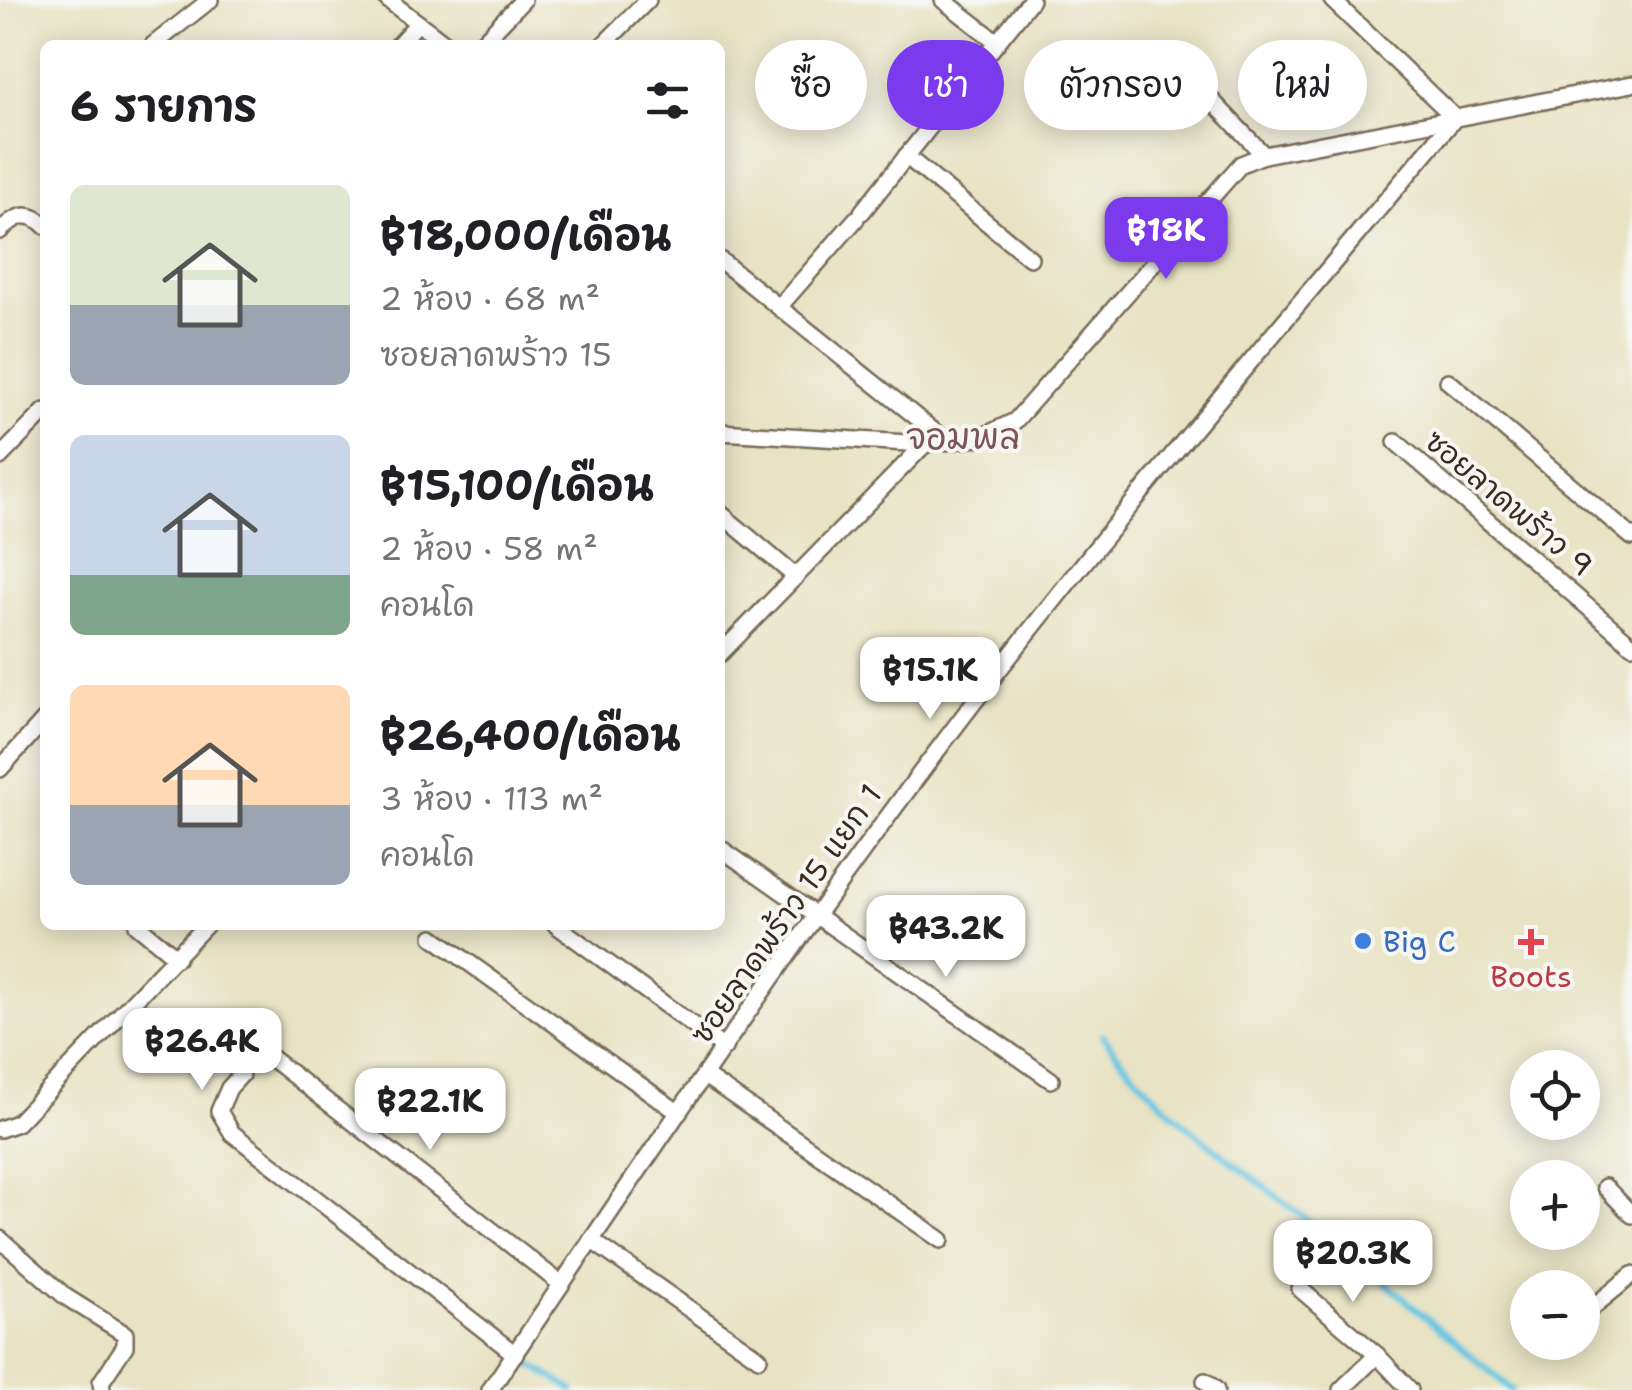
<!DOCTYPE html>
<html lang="th">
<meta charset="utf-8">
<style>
:root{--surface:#fff;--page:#f2f2f2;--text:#202124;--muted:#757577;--accent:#7c3aed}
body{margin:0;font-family:"Shantell Sans","Playpen Sans Thai",sans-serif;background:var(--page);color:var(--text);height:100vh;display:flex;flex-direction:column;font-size:38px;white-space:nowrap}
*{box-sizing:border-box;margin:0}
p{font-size:32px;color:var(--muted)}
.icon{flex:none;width:55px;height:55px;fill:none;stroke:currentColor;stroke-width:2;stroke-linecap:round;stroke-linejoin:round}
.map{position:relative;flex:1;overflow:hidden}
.details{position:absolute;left:40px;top:40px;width:685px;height:890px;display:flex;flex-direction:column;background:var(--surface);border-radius:15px;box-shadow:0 5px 25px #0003}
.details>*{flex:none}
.hud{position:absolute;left:755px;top:40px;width:725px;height:90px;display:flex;gap:20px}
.controls{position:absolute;left:1510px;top:1050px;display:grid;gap:20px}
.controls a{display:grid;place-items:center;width:90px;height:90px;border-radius:50%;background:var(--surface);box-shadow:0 5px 25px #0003;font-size:50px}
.price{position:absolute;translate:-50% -85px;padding:0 22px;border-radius:20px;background:#fff;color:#222;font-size:32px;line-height:65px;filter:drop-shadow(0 2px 5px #0008)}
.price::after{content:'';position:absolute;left:50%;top:60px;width:30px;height:22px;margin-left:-15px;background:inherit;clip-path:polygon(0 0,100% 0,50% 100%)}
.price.current{background:var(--accent);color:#fff}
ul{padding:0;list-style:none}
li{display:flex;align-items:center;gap:30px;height:250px;padding:0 30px}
li span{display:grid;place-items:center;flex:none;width:280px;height:200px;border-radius:15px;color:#555}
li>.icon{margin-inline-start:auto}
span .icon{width:120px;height:120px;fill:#fffc;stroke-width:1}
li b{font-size:42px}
h2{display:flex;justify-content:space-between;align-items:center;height:120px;padding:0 30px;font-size:42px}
.tag{padding:0 35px;border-radius:45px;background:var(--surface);box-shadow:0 5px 25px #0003;font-size:35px;line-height:90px}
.tag.current{background:var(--accent);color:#fff}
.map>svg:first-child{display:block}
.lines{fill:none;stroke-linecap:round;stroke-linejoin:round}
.stream{stroke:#65c6e3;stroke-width:6}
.minor-casing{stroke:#786b58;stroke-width:20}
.minor{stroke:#fff;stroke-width:15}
.shop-dot{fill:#3f7fe0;stroke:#f6f6f2;stroke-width:4}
.health-dot{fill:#e0444e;stroke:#f6f6f2;stroke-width:4}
.labels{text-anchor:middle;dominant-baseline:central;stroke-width:8;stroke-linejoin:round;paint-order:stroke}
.street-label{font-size:30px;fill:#3b2a1e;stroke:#f6f6f2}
.shop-label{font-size:30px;fill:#366cbe;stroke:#f6f6f2;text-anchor:start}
.health-label{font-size:30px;fill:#be3a42;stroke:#f6f6f2}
.quarter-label{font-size:35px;fill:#7e565a;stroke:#f6f6f2}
</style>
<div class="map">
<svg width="1632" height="1390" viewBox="0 0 1632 1390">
<rect width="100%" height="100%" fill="#f6f6f2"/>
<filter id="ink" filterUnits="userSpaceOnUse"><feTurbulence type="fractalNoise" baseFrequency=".01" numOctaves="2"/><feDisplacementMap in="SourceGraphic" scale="20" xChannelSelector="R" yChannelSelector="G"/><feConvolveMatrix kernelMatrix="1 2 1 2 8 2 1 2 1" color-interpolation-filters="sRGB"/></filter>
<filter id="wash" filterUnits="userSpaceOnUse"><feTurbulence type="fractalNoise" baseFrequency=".0048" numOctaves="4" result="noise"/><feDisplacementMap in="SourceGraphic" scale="40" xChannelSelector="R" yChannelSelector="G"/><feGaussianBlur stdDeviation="2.25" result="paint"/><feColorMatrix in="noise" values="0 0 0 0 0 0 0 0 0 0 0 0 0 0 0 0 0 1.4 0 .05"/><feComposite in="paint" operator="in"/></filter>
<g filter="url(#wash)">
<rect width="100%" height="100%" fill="#e8e3c4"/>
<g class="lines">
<!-- stream -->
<g class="stream">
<path d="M1102 1034C1158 1113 1242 1169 1318 1228 1384 1280 1447 1336 1512 1390"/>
<polyline points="520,1358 573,1390"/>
</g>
</g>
</g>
<g filter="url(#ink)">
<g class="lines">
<!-- minor casing -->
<g class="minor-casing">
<g id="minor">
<polyline points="388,0 447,45"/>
<polyline points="943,0 997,42"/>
<polyline points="153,45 210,0"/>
<polyline points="398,45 418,23"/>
<polyline points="480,45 523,0"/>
<polyline points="603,45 648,0"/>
<polyline points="1177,64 1264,155"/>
<polyline points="906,156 1030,258"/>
<polyline points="862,212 1031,0"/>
<path d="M0 231C15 216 28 209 45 226"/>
<polyline points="720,260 945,440"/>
<polyline points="779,307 856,219"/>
<polyline points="1448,381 1632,537"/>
<polyline points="720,432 925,444 979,438 1015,421 1241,164 1264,155 1632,84"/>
<polyline points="1396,442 1632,645"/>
<polyline points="0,457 45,411"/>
<polyline points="720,513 796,577"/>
<polyline points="720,654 925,444"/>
<polyline points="0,769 45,719"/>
<polyline points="720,848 1051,1080"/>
<polyline points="137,925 177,958"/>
<polyline points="556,925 724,1048"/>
<polyline points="433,937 679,1113"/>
<polyline points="271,1058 561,1284"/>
<polyline points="241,1075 229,1088 219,1111 232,1133 515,1354"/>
<polyline points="705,1076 941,1240"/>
<polyline points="0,1129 17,1123 206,925"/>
<polyline points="1605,1187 1632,1215"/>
<polyline points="0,1239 66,1297 125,1334 125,1346 101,1382 102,1390"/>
<polyline points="591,1240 759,1358"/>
<polyline points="1300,1289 1377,1355 1410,1390"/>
<polyline points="1582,1316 1632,1275"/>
<polyline points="1205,1381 1216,1390"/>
<path d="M490 1390C638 1171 786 950 946 739 1107 526 1284 323 1455 118L1332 0"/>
<polyline points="1341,1390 1377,1355"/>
</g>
</g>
<!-- minor -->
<use href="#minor" class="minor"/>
</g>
</g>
<!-- markers -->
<circle class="shop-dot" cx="1363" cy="941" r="10"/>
<path class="health-dot" d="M1526 927h10v10h10v10h-10v10h-10v-10h-10v-10h10z"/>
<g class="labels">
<!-- street labels -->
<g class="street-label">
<text transform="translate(1509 503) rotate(40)">ซอยลาดพร้าว 9</text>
<text transform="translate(786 914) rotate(-55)">ซอยลาดพร้าว 15 แยก 1</text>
</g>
<!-- shop labels -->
<g class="shop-label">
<text x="1383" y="941">Big C</text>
</g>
<!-- health labels -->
<g class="health-label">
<text x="1531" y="976">Boots</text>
</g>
<!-- quarter labels -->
<g class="quarter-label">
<text x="963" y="436">จอมพล</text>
</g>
</g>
</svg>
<div class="controls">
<a><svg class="icon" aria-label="locate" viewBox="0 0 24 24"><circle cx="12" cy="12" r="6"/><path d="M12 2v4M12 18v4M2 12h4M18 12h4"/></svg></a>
<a>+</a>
<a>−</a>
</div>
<b class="price current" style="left:1166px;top:282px">฿18K</b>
<b class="price" style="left:930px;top:722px">฿15.1K</b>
<b class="price" style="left:946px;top:980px">฿43.2K</b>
<b class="price" style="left:202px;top:1093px">฿26.4K</b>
<b class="price" style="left:430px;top:1153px">฿22.1K</b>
<b class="price" style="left:1353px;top:1305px">฿20.3K</b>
<div class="hud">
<a class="tag">ซื้อ</a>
<a class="tag current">เช่า</a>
<a class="tag">ตัวกรอง</a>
<a class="tag">ใหม่</a>
</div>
<section class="details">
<h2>6 รายการ<svg class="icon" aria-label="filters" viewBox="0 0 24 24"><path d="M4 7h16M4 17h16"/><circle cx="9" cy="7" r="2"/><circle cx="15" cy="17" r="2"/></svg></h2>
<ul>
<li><span style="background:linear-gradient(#dfe7d0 60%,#9aa5b1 0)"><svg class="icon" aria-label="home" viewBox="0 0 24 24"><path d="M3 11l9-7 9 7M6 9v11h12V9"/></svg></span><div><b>฿18,000/เดือน</b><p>2 ห้อง · 68 m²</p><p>ซอยลาดพร้าว 15</p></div></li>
<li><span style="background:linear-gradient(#c9d6e8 70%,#7fa58c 0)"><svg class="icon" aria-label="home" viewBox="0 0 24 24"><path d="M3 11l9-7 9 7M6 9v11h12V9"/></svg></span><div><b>฿15,100/เดือน</b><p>2 ห้อง · 58 m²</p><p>คอนโด</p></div></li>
<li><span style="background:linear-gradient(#ffd9b3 60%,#9aa5b1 0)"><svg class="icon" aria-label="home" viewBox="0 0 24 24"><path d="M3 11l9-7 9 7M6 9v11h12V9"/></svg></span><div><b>฿26,400/เดือน</b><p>3 ห้อง · 113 m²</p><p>คอนโด</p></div></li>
</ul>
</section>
</div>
